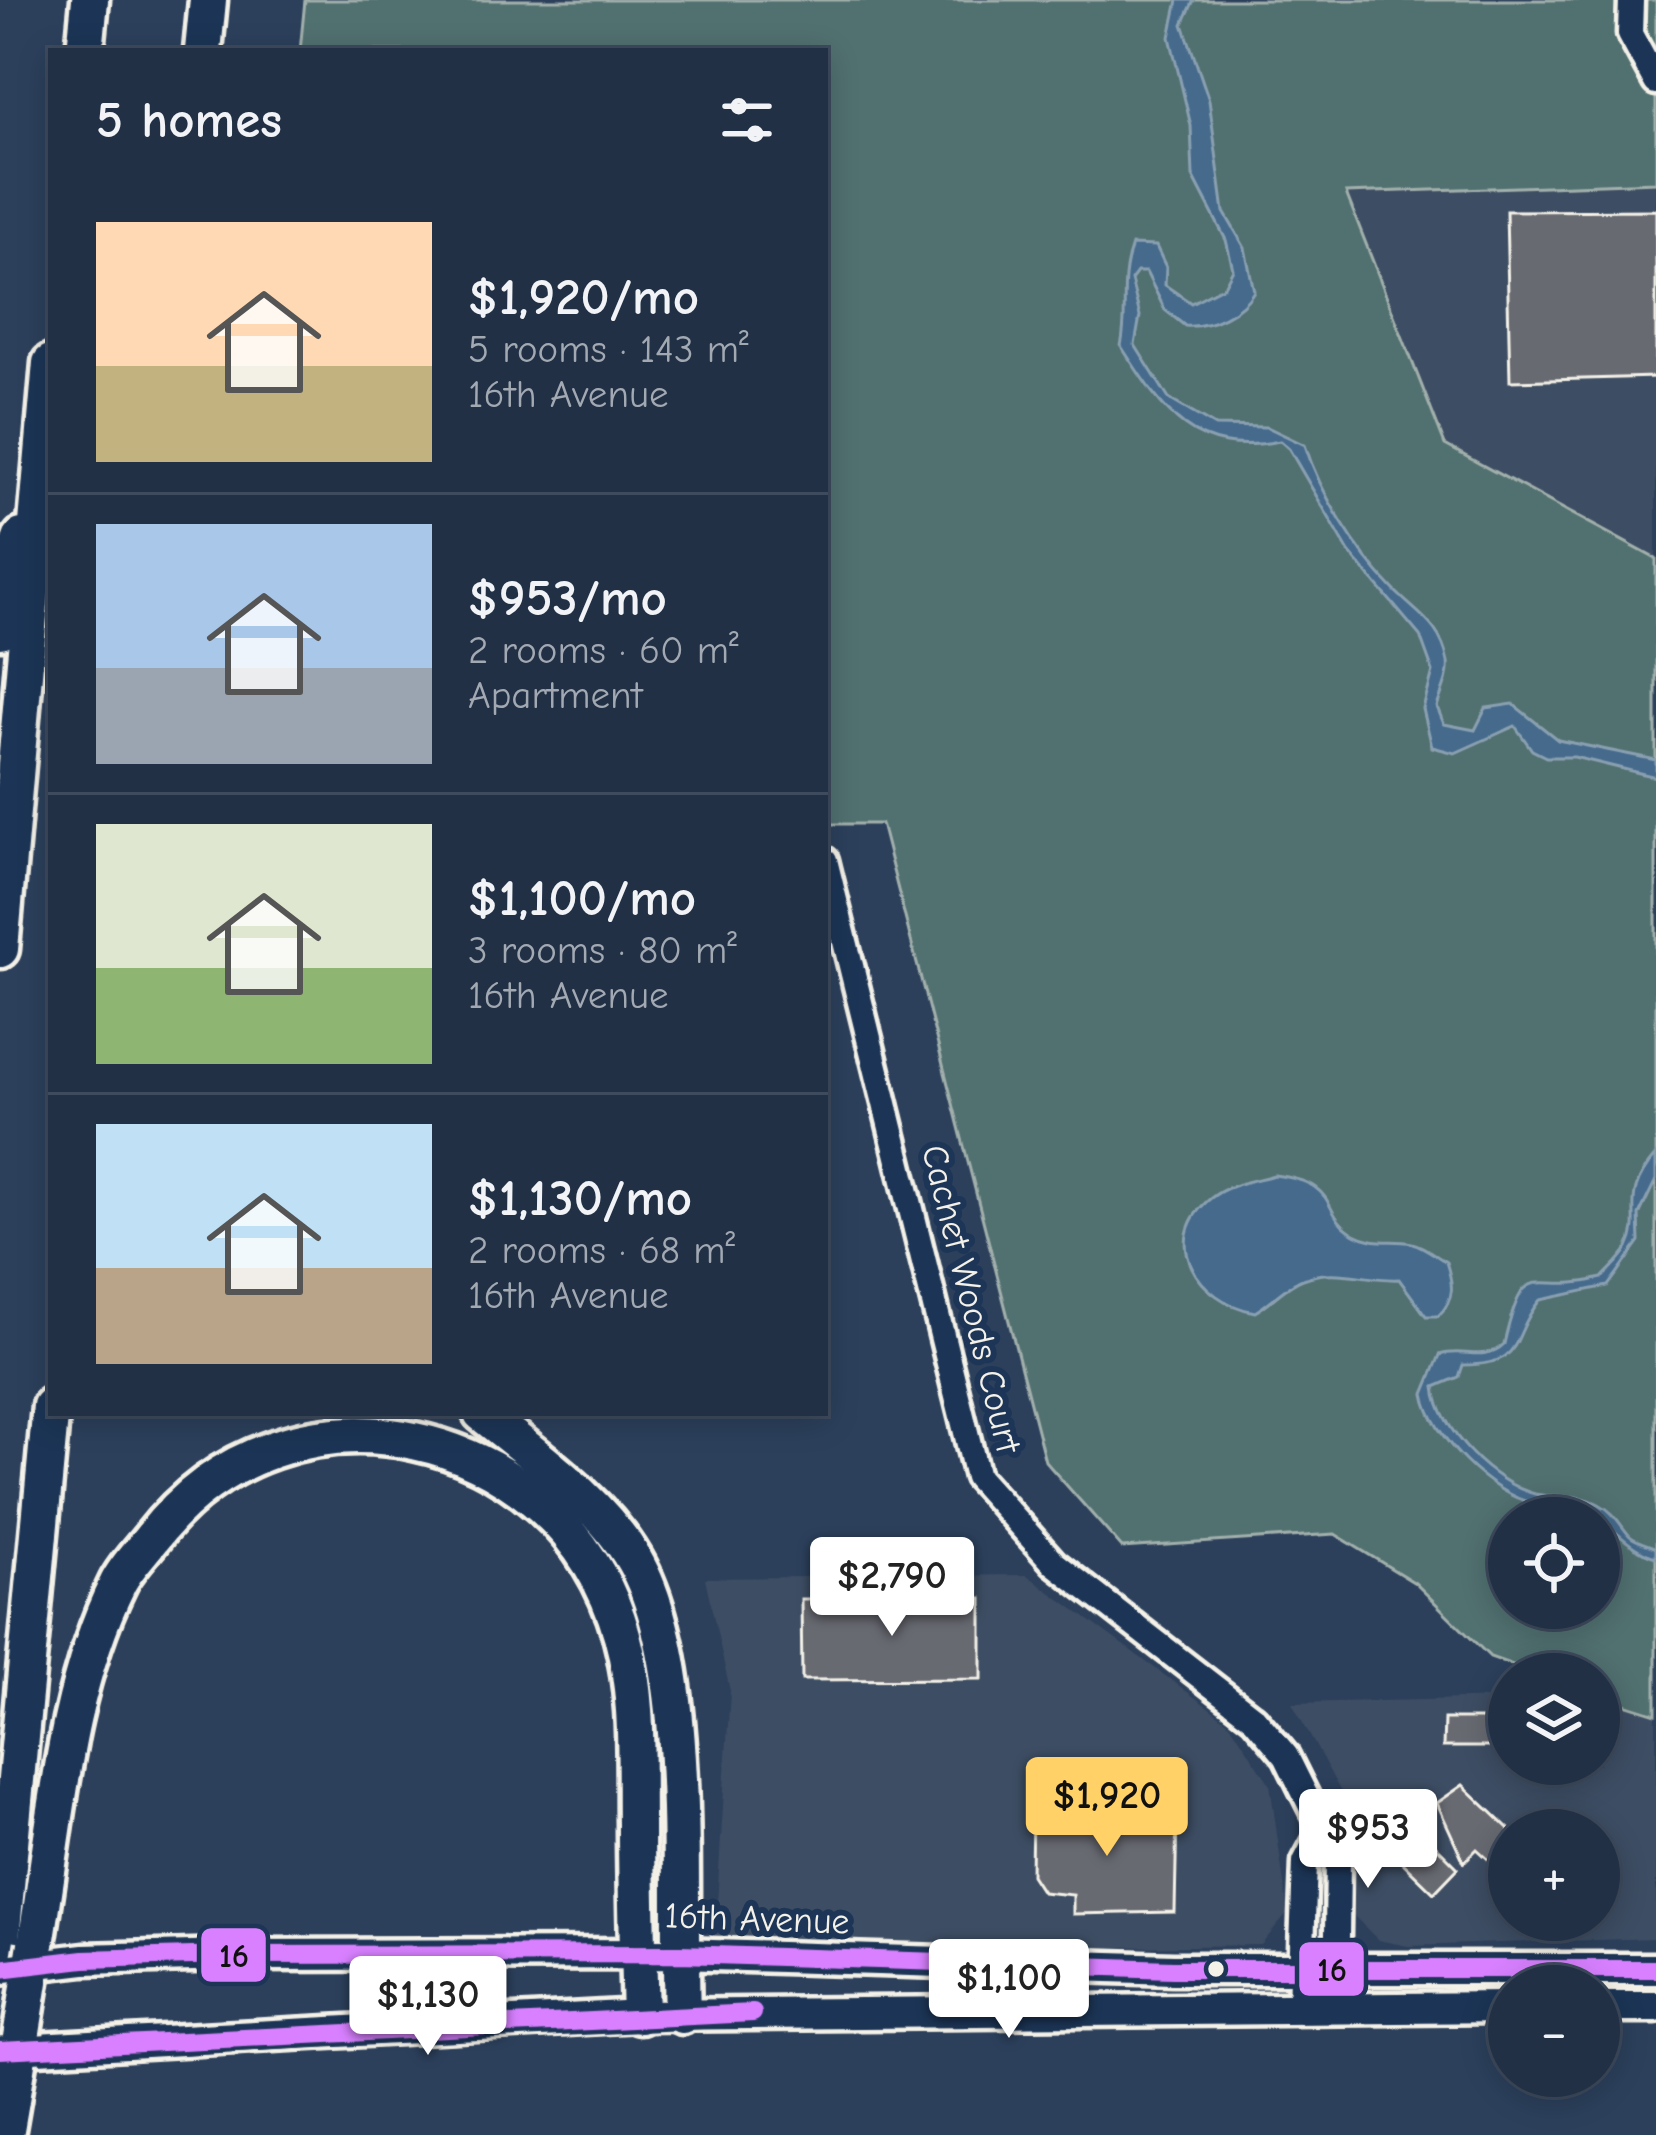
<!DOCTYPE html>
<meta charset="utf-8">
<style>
:root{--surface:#213045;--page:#2d3c50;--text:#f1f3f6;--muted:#a2a9b3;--line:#3e4b5e;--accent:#ffd166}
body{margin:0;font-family:"Comic Neue",sans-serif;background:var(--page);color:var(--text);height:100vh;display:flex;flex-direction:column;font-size:45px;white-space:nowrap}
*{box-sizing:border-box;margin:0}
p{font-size:39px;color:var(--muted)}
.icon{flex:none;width:66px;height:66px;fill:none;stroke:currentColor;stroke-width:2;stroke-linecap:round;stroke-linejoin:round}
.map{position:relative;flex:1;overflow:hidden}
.sheet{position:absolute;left:48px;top:48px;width:780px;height:1368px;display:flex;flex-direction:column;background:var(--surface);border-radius:0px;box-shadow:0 6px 30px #0003,0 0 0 3px var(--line)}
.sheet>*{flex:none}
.controls{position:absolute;left:1488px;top:1497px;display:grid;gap:24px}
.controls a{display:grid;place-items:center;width:132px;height:132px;border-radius:50%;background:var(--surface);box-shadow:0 6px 30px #0003,0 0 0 3px var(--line);font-size:60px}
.price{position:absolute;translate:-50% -102px;padding:0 27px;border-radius:12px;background:#fff;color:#222;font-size:39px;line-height:78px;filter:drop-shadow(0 3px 6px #0008)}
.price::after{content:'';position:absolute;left:50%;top:72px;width:36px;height:27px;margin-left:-18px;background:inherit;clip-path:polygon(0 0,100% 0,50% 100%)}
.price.current{background:var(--accent);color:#111}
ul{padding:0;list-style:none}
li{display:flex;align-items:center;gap:36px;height:300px;padding:0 48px}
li+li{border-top:3px solid var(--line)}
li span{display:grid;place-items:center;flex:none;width:336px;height:240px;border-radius:0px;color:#555}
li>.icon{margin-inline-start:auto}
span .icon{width:144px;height:144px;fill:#fffc;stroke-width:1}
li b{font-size:51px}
h2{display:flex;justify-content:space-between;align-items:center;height:144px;padding:0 48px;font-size:51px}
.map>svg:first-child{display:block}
.built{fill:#3e4d63;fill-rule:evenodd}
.green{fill:#517070;stroke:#a2b0ac;stroke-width:3;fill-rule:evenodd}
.water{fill:#446a8c;stroke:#8aa0b1;stroke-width:3}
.building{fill:#686b72;stroke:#f4f1e8;stroke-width:3}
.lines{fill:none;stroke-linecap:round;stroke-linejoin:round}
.minor-casing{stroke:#f4f1e8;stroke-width:33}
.major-casing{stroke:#f4f1e8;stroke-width:39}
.highway-casing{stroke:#f4f1e8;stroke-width:45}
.minor{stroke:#1d3557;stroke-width:24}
.major{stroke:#1d3557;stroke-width:30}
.highway{stroke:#1d3557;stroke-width:36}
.highway-bridge-casing{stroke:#f4f1e8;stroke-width:45;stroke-linecap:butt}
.highway-bridge{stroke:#1d3557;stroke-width:36}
.bus-1-casing{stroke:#1d3557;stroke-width:27}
.bus-1{stroke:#d880ff;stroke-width:18}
.bus-dot{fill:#f4f1e8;stroke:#1d3557;stroke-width:4.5}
.labels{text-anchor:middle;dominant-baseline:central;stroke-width:12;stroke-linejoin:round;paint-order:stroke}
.street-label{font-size:36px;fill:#f4f1e8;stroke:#1d3557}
.line-badge{stroke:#1d3557;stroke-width:4.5}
.pale-badge-label{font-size:33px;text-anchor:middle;font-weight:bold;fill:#111}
</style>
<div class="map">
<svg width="1656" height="2135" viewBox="0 0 1656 2135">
<rect width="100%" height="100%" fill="#2c405c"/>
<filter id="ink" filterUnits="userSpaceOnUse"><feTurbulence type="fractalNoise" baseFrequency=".00833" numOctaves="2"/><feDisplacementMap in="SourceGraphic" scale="24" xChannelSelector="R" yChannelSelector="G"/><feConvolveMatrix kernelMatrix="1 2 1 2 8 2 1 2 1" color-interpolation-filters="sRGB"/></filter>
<g filter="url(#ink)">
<!-- built -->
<g class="built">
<polygon points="1656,182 1656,559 1445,446 1346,193"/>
<polygon points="1027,1575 1230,1723 1270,1784 1288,1913 1261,1945 714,1953 730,1691 705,1578"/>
<path d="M1599 1696 1656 1714V1938L1408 1946 1378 1940 1354 1916 1343 1796 1292 1703 1509 1698V1764H1599ZM1509 1830H1599V1920H1509Z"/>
</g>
<!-- green -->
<path class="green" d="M305 0H1656V182L1346 193 1445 445 1656 559V1714L1599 1696V1674H1538L1490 1657 1415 1583 1335 1534 1122 1548 1045 1461 881 824H825V51H300ZM1509 1518H1599V1608H1509Z"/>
<!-- water -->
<g class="water">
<path d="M1178 0H1194L1183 24 1209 100 1224 212 1245 248 1254 291C1242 312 1210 328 1185 326L1165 310 1146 272H1137L1131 280 1140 316 1135 345 1169 399 1215 426 1267 427 1305 445C1321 495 1356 551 1393 589 1417 614 1441 624 1448 662 1450 676 1441 694 1437 707L1444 724 1475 730 1486 708 1513 704 1558 740 1656 760V777L1574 757H1546L1532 750 1515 726 1455 753 1432 747 1423 709 1433 672 1420 636 1349 552 1289 449 1280 441C1193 458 1164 413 1121 346 1129 310 1118 284 1132 245L1156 246 1166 267 1165 285 1191 303 1224 286 1233 269 1226 240 1193 176 1191 126 1170 37Z"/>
<path d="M1656 1155V1180L1639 1215 1640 1242 1608 1286 1540 1300C1509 1337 1528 1365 1463 1365L1459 1377 1435 1387C1439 1430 1493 1483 1535 1494 1558 1499 1577 1492 1599 1504 1616 1513 1619 1524 1630 1536 1635 1541 1650 1545 1656 1548V1557C1628 1549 1618 1530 1596 1518 1574 1506 1558 1508 1533 1503 1491 1495 1431 1436 1424 1394L1440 1355C1462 1347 1485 1363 1504 1344 1525 1251 1534 1297 1602 1278 1610 1269 1622 1259 1628 1248 1645 1215 1617 1200 1656 1155Z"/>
<path d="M1274 1175C1343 1183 1318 1213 1355 1234 1375 1245 1392 1239 1412 1243 1423 1245 1436 1256 1446 1262 1453 1283 1456 1299 1438 1316H1426L1399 1279C1366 1281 1335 1266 1303 1279 1286 1285 1271 1303 1255 1312 1198 1302 1158 1240 1211 1198 1228 1184 1253 1181 1274 1175Z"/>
</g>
<!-- building -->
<g class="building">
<polygon points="1656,210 1656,377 1510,381 1506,211"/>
<polygon points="982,1598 982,1679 802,1680 801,1599"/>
<polygon points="1444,1719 1492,1719 1492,1747 1443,1747"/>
<polygon points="1463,1785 1509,1829 1509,1868 1498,1868 1477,1849 1464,1862 1437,1803"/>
<polygon points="1032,1810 1177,1811 1175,1912 1073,1914 1073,1895 1042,1892 1031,1875"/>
<polygon points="1424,1834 1458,1868 1434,1893 1397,1857"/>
</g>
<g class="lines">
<!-- minor casing -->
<g class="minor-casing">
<g id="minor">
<polyline points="1631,0 1630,34 1656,82"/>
<polyline points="825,860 977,1477 1054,1563 1254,1718 1286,1756 1338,1861 1336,2007"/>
<polyline points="1300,2007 1305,1862 1321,1832"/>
</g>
</g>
<!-- major casing -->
<g class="major-casing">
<g id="major">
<polyline points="0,1969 84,1959 229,1955 680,1954 1173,1969 1656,1969"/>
<polyline points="1599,2007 1656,2007"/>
<polyline points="0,2050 640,2015 1509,2007"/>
</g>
</g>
<!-- highway casing -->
<g class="highway-casing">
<g id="highway">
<polyline points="85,51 90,0"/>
<polyline points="203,51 208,0"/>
<polyline points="0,630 10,569 22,537"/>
<polyline points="0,949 51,363"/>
<path d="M482 1413C534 1456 600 1501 634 1560 695 1665 677 1890 682 2015"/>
<path d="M36 1944C56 1824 64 1692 118 1583 126 1567 140 1553 151 1539 286 1362 562 1423 622 1635 639 1696 635 1761 636 1824 636 1888 638 1951 640 2015"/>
<polyline points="0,1950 51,1406"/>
<polyline points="5,2135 11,2100"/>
</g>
</g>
<!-- minor -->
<use href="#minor" class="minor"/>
<!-- major -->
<use href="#major" class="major"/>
<!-- highway -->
<use href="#highway" class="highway"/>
<!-- highway-bridge casing -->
<g class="highway-bridge-casing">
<polyline id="highway-bridge" points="11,2100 36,1944"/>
</g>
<!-- highway-bridge -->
<use href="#highway-bridge" class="highway-bridge"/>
<!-- bus-1 casing -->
<g class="bus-1-casing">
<g id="bus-1">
<polyline points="0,1969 84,1959 229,1955 680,1954 1173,1969 1656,1969"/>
<polyline points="0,2050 753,2013"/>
</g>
</g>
<!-- bus-1 -->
<use href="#bus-1" class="bus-1"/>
</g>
</g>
<!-- markers -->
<circle class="bus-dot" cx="1216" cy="1969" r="10"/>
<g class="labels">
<!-- street labels -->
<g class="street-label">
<text transform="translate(971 1299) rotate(76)">Cachet Woods Court</text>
<text transform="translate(757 1919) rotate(2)">16th Avenue</text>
</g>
</g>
<g class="line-badge">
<rect x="199" y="1926" width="69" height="58" rx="12" fill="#d880ff"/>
<rect x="1297" y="1940" width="69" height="58" rx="12" fill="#d880ff"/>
</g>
<g class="pale-badge-label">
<text x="234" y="1967">16</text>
<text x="1332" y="1981">16</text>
</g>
</svg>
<div class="controls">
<a><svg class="icon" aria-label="locate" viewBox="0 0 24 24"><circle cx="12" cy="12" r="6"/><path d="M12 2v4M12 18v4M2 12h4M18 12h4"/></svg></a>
<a><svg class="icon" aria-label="layers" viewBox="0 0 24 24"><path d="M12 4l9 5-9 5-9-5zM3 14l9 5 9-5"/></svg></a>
<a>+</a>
<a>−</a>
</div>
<b class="price" style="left:892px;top:1639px">$2,790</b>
<b class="price current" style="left:1107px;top:1859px">$1,920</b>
<b class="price" style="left:1368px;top:1891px">$953</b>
<b class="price" style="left:1009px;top:2041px">$1,100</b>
<b class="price" style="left:428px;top:2058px">$1,130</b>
<section class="sheet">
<h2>5 homes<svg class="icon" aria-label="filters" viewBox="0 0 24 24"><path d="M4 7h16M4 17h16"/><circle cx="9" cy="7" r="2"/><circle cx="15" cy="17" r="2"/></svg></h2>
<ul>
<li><span style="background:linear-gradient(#ffd9b3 60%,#c2b280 0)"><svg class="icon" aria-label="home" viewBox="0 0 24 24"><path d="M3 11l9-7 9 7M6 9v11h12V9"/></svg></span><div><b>$1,920/mo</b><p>5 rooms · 143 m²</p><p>16th Avenue</p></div></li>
<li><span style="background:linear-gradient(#a9c7e8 60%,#9aa5b1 0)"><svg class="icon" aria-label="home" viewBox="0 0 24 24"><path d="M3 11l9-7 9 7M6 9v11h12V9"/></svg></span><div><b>$953/mo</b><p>2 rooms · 60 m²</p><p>Apartment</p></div></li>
<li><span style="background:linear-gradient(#dfe7d0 60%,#8fb573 0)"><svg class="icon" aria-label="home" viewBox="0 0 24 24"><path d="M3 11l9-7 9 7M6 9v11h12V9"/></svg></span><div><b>$1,100/mo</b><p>3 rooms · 80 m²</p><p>16th Avenue</p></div></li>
<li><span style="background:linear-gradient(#bfe0f5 60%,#b9a48a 0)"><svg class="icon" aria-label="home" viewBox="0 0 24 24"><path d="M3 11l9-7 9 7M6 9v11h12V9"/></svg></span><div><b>$1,130/mo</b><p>2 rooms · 68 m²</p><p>16th Avenue</p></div></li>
</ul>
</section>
</div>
